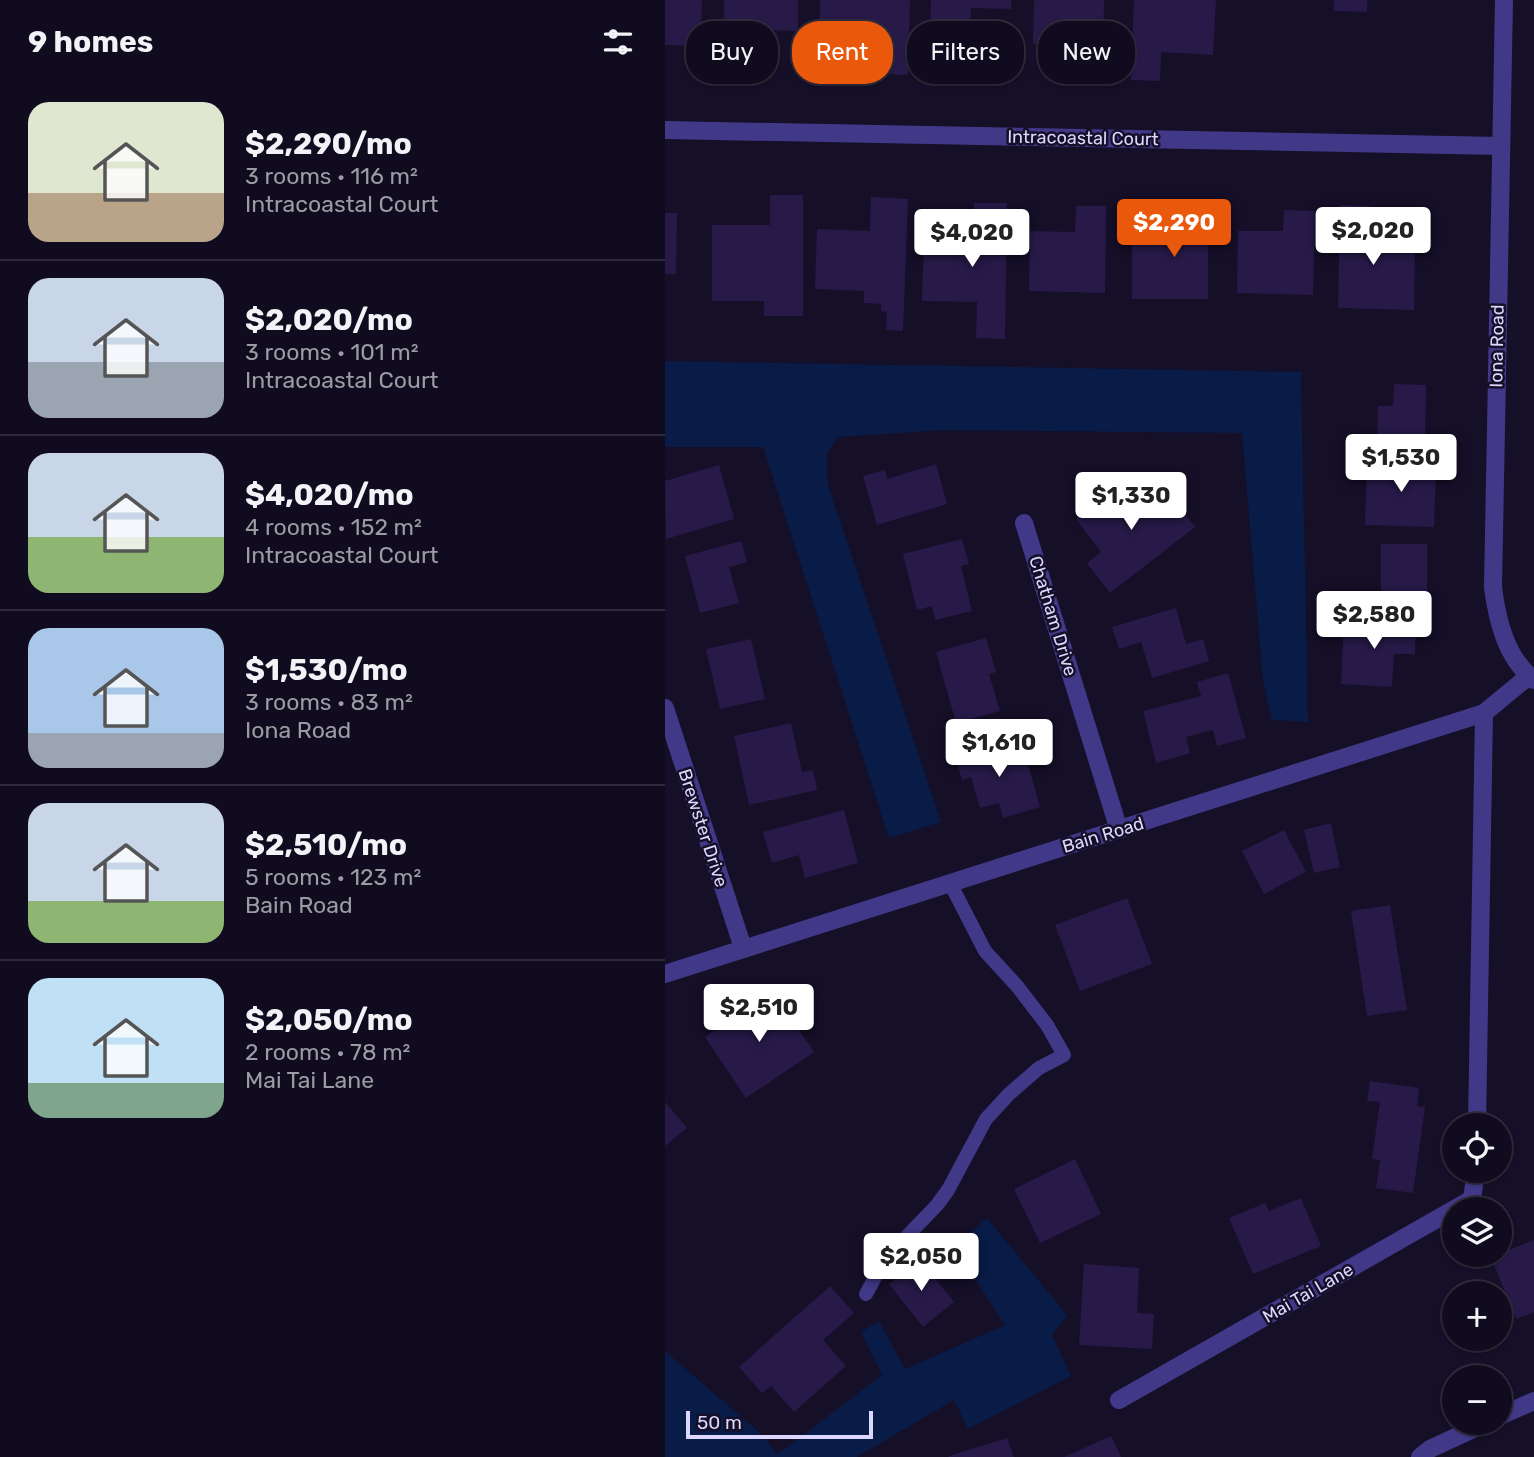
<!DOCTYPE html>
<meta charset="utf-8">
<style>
:root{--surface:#100b1e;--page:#191427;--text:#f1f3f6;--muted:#9c9ba4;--line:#302b3c;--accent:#ea580c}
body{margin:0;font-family:Rubik,sans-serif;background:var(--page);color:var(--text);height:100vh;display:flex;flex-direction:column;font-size:26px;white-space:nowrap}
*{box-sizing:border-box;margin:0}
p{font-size:23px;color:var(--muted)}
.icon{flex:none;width:38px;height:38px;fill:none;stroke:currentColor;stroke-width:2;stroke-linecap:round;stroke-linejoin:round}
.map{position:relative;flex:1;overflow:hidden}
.panel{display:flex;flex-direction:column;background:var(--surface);width:665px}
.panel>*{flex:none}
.guide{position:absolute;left:21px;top:21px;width:665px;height:63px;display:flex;gap:14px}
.tools{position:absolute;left:777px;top:1113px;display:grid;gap:14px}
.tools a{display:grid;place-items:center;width:70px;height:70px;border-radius:50%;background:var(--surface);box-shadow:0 2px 5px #0004,0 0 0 2px var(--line);font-size:35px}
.scale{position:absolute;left:21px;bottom:18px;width:187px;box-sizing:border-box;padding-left:7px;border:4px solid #ddd6ff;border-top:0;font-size:19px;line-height:24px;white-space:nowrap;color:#ddd6ff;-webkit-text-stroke:5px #150f28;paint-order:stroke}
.price{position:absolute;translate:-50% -60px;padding:0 16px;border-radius:7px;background:#fff;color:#222;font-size:23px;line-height:46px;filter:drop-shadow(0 2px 4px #0008)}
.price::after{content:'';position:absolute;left:50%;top:42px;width:21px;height:16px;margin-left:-10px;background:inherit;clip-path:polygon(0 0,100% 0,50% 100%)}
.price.selected{background:var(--accent);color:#fff}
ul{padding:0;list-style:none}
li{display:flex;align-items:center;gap:21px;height:175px;padding:0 28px}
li+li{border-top:2px solid var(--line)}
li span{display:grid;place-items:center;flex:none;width:196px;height:140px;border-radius:21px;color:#555}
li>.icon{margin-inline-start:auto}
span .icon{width:84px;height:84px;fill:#fffc;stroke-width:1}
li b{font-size:30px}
h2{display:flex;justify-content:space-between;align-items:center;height:84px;padding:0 28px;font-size:30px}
.pill{padding:0 24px;border-radius:28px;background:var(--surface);box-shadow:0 2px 5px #0004,0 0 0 2px var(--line);font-size:24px;line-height:63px}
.pill.selected{background:var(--accent);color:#fff}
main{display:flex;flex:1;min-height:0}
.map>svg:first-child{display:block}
.water{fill:#091b47}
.building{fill:#271a49}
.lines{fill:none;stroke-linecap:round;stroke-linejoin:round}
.service{stroke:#413988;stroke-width:14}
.minor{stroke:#413988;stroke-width:18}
.tertiary{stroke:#413988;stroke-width:18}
.labels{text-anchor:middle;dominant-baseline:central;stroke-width:5;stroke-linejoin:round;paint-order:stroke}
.street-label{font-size:18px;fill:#ddd6ff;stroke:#150f28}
</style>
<main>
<section class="panel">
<h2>9 homes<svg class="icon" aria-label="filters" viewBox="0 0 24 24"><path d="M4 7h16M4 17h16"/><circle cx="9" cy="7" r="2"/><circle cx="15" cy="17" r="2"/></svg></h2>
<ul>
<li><span style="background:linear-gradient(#dfe7d0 65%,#b9a48a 0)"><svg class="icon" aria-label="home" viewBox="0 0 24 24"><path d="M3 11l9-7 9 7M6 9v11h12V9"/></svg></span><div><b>$2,290/mo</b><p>3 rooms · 116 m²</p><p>Intracoastal Court</p></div></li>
<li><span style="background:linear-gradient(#c9d6e8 60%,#9aa5b1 0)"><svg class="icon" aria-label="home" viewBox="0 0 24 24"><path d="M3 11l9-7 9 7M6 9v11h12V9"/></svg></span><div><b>$2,020/mo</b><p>3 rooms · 101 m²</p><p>Intracoastal Court</p></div></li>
<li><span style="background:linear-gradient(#c9d6e8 60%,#8fb573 0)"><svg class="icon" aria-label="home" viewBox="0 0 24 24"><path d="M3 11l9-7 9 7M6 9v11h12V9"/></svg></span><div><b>$4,020/mo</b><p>4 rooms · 152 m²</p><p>Intracoastal Court</p></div></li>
<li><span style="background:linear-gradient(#a9c7e8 75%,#9aa5b1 0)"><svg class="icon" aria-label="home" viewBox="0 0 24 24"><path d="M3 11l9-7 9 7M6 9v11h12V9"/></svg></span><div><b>$1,530/mo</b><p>3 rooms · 83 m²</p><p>Iona Road</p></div></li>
<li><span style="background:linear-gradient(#c9d6e8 70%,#8fb573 0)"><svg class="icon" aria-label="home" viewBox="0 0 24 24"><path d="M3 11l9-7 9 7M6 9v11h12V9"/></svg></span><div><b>$2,510/mo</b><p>5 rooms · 123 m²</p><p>Bain Road</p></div></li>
<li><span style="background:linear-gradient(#bfe0f5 75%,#7fa58c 0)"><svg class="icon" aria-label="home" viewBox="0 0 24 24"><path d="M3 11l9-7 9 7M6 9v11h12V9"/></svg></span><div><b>$2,050/mo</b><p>2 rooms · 78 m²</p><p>Mai Tai Lane</p></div></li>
</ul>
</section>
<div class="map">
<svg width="869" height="1457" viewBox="0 0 869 1457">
<rect width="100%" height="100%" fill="#150f28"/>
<!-- water -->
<g class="water">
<polygon points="0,361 636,372 643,722 607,720 598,682 577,433 279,430 173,437 162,453 163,485 276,822 224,838 98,447 0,447"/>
<polygon points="322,1218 402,1315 387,1335 406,1376 303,1429 289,1400 192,1457 0,1457 0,1351 95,1433 113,1454 217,1375 196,1332 214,1321 240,1369 340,1325 289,1247"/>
</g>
<!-- building -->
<g class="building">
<polygon points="0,0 37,0 35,46 0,45"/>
<polygon points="59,0 133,0 133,31 94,30 93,58 58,57"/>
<polygon points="155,0 245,0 243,75 219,74 220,37 190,36 189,74 154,73"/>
<polygon points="266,0 346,0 346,9 306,8 305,27 345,28 344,66 313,64 313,72 293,71 293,82 256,81 257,30 265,30"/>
<polygon points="369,0 439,0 438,70 406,70 406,44 368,44"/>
<polygon points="469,0 551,0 548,55 496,52 495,81 466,80"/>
<polygon points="669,0 702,0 702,12 669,11"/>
<polygon points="105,195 138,195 138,316 99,316 99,301 47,301 47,225 105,225"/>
<polygon points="206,197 243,199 238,331 221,330 222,312 216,311 216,304 199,303 199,291 150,289 152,229 205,231"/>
<polygon points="513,201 543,201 543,299 467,299 467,238 513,239"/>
<polygon points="309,203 342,203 340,339 311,338 312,302 257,301 259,236 309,237"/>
<polygon points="675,205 705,206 704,244 750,244 749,310 673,308"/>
<polygon points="411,206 441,206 440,293 364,291 365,231 410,232"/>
<polygon points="619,210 650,211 648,295 572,293 573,231 618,231"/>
<polygon points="0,213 12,213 11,274 0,274"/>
<polygon points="729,384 761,385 760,441 712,440 713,406 728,406"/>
<polygon points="702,461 771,463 769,527 700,525"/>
<polygon points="271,464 282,504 212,525 198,476 220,470 222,479"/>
<polygon points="54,465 69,519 1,539 0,481"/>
<polygon points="467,476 493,510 508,498 530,527 445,593 422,563 436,552 411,519"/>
<polygon points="297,539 304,564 296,566 307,611 270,620 267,606 252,610 238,554"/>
<polygon points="76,541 82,562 64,567 74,603 35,613 20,556"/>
<rect x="716" y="544" width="46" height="57"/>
<polygon points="511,608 521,644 538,639 544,661 487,678 476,642 454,649 447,627"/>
<polygon points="679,621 751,624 750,654 729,654 727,687 676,684"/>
<polygon points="321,638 331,672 324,674 335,711 291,723 271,652"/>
<polygon points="86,639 100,699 55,709 41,649"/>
<polygon points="563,673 581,738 552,746 548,730 521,737 525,753 491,763 478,711 536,696 532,682"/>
<polygon points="126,723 137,772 148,770 152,790 84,805 69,736"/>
<polygon points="324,742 328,759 359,750 375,807 338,818 334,803 315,808 306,777 297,780 289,752"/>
<polygon points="179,810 193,863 140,878 134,855 107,863 98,832"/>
<polygon points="666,823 675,867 649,873 639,830"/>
<polygon points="619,830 641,872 599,894 577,851"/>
<polygon points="462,898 487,964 415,991 390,925"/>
<polygon points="725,905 742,1010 702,1016 686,911"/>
<polygon points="107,990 149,1052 81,1098 40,1037"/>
<polygon points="705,1081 754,1088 752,1106 760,1107 748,1193 711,1188 715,1160 707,1159 715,1102 702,1101"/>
<polygon points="0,1102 22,1128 0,1146"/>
<polygon points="410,1159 436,1214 375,1243 349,1189"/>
<polygon points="636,1198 656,1246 588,1274 564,1218 600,1203 604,1211"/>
<polygon points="869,1240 869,1312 851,1319 826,1257"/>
<polygon points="254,1259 289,1302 258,1327 224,1284"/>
<polygon points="419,1264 474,1268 472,1313 489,1314 487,1349 414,1345"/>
<polygon points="165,1286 189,1313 158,1340 181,1366 129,1412 106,1386 97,1393 74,1367"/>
<polygon points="446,1436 456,1457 399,1457"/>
<polygon points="342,1438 349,1457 284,1457 284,1456"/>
</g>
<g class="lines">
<!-- service -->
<polyline class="service" points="201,1294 220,1259 272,1205 283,1190 321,1119 344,1094 374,1068 399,1055 382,1025 352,986 320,951 285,883"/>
<!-- minor -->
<g class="minor">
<polyline points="0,130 836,146"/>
<polyline points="359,523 454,830"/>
<polyline points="0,708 78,948"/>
<polyline points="0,974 819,713 864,676"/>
<polyline points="812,1125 819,713"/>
<polyline points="454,1400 807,1199 811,1171"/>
<polyline points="835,1416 869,1401"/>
<polyline points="755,1457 765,1449 821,1423"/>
</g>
<!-- tertiary -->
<path class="tertiary" d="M839 0 828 587C832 620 841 658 869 680"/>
</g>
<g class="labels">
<!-- street labels -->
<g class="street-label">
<text transform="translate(418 138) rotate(1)">Intracoastal Court</text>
<text transform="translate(832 346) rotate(-89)">Iona Road</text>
<text transform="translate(388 616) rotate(73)">Chatham Drive</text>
<text transform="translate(38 828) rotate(72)">Brewster Drive</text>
<text transform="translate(438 835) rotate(-17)">Bain Road</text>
<text transform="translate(643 1293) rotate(-30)">Mai Tai Lane</text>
</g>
</g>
</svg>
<div class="tools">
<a><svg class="icon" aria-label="locate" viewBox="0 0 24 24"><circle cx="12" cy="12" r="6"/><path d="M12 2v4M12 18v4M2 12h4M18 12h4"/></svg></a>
<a><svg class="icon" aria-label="layers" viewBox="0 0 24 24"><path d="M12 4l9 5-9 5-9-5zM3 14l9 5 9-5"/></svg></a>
<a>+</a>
<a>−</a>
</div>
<div class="scale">50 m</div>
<b class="price selected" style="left:509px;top:259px">$2,290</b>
<b class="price" style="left:708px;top:267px">$2,020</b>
<b class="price" style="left:307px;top:269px">$4,020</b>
<b class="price" style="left:736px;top:494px">$1,530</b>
<b class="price" style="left:466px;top:532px">$1,330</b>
<b class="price" style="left:709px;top:651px">$2,580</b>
<b class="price" style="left:334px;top:779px">$1,610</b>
<b class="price" style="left:94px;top:1044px">$2,510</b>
<b class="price" style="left:256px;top:1293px">$2,050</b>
<div class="guide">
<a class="pill">Buy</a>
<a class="pill selected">Rent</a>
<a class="pill">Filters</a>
<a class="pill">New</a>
</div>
</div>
</main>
